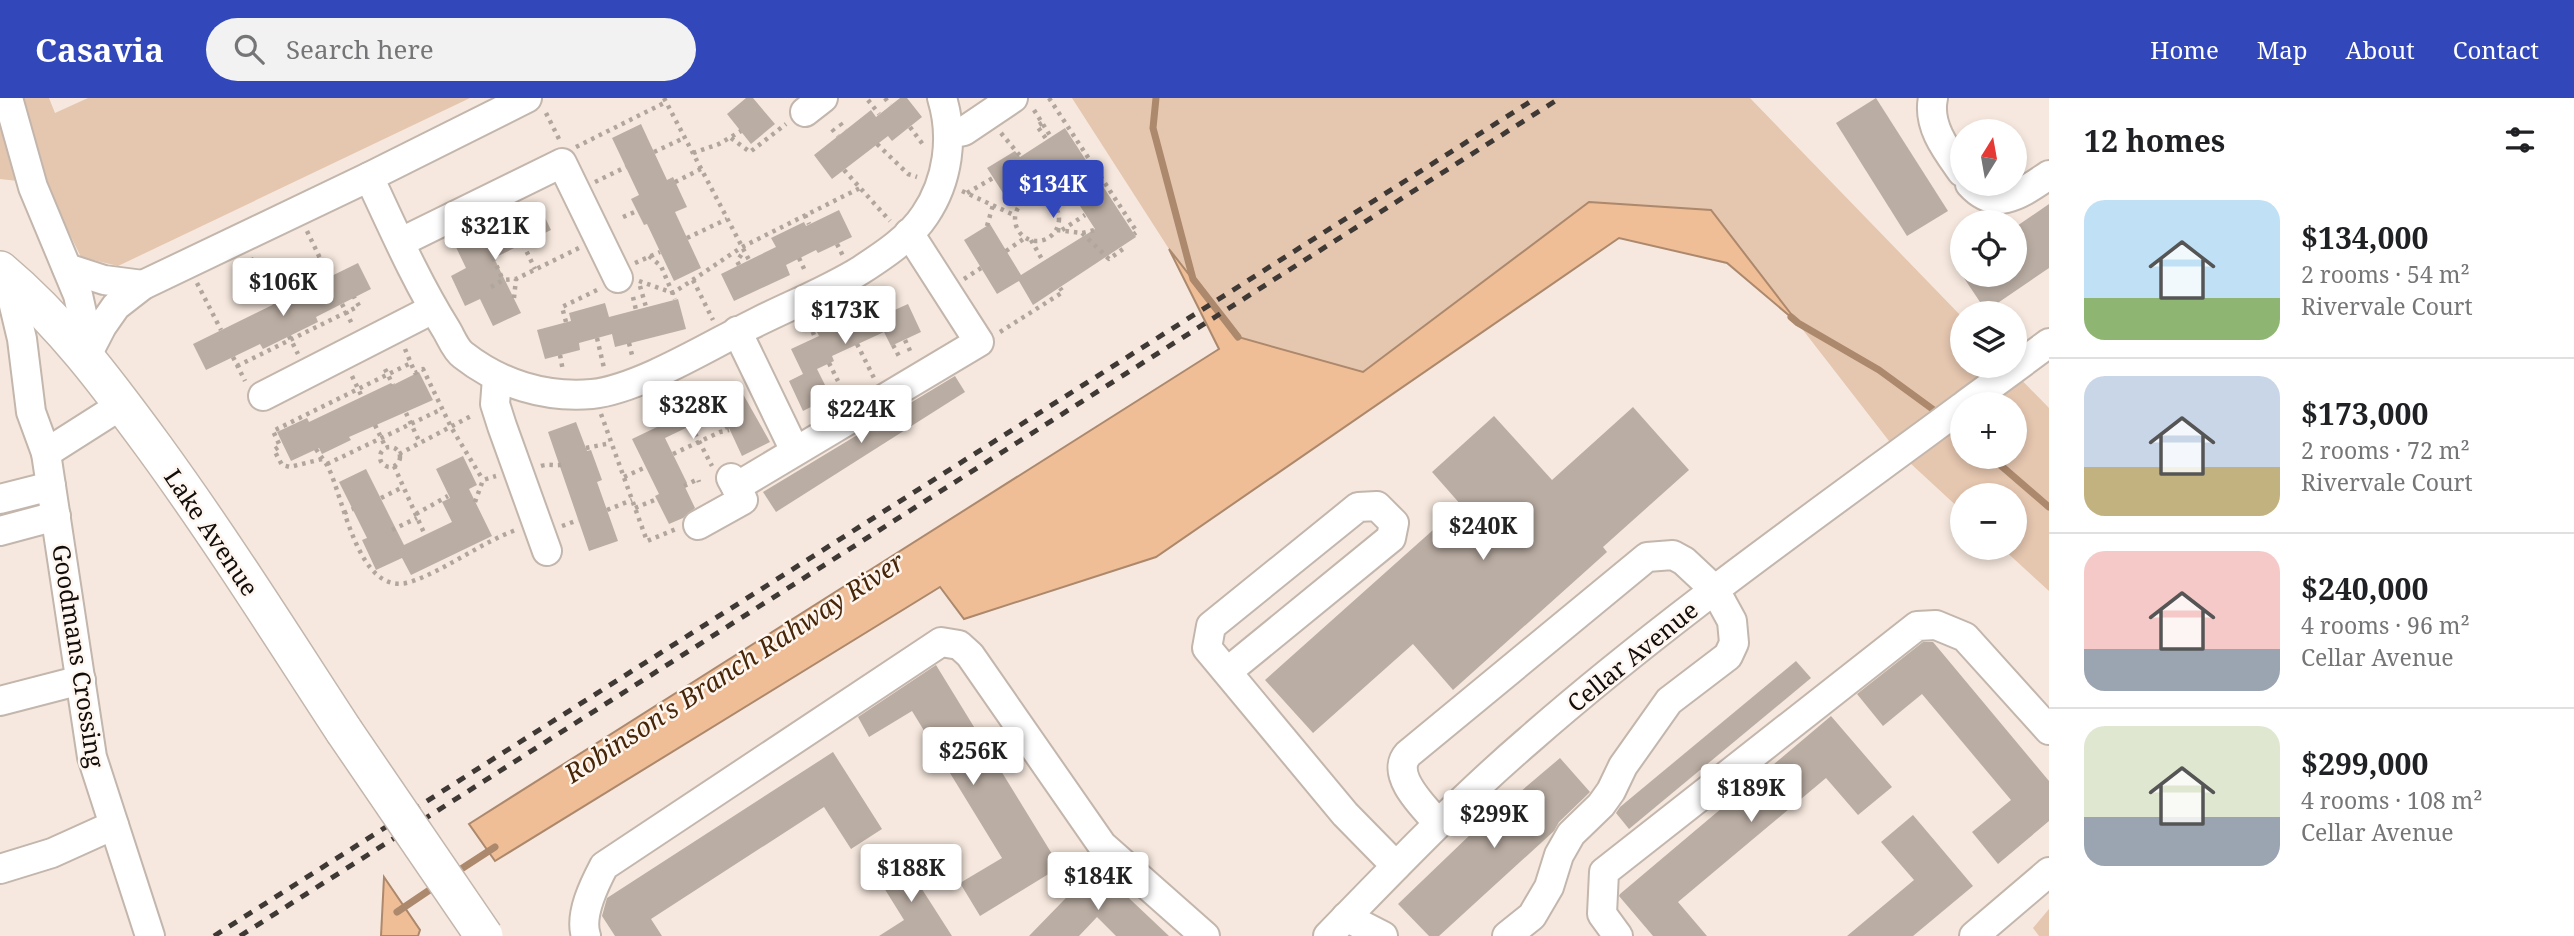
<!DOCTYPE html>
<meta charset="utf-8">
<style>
:root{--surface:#fff;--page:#f2f2f2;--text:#202124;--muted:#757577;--line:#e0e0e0;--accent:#3247b9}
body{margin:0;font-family:"Noto Serif",serif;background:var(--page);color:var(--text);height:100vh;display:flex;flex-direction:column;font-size:26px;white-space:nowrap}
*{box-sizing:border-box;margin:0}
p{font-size:23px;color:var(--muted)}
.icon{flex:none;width:38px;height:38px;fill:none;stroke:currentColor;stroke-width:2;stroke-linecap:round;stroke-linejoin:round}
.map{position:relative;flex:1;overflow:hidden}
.sheet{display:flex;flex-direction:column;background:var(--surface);width:525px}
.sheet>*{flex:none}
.needle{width:46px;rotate:11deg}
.fabs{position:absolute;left:1950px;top:21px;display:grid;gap:14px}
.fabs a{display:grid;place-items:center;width:77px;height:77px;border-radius:50%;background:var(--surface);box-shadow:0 4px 10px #0003;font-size:35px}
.price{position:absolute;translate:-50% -60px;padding:0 16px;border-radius:7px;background:#fff;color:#222;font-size:23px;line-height:46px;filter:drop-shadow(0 2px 4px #0008)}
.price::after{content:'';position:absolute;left:50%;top:42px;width:21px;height:16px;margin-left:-10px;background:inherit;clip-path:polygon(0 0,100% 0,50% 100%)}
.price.on{background:var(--accent);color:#fff}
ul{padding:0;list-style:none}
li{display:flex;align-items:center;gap:21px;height:175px;padding:0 35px}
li+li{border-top:2px solid var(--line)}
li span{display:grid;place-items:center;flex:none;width:196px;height:140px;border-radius:21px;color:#555}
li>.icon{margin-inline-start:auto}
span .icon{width:84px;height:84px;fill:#fffc;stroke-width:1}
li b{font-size:30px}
h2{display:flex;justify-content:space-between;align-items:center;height:84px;padding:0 35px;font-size:30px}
header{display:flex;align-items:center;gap:42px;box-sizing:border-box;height:98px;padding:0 35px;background:var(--accent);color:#fff}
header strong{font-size:33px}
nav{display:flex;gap:38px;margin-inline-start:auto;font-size:24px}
.search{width:490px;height:63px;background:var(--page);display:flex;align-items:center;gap:18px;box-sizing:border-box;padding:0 24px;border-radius:38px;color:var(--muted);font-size:26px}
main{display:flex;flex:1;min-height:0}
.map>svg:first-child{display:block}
.green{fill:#e5c6af;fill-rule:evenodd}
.water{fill:#efbd96;stroke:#ac886c;stroke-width:2}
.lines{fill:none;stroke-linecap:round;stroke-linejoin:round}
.stream{stroke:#ac886c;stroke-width:7}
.building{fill:#baada3}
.minor-casing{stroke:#c3b6ac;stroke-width:32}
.major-casing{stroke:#c3b6ac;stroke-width:40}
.path{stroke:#b1a69e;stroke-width:4.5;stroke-dasharray:3.5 5;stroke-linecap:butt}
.minor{stroke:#fff;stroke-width:28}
.major{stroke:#fff;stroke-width:37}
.rail{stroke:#3f3935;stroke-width:5;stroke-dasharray:9 9;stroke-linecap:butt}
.major-bridge-casing{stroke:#c3b6ac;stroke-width:40;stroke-linecap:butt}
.major-bridge{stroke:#fff;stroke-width:37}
.labels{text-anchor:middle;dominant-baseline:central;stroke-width:5;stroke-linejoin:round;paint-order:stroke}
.street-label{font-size:24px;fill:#110d0a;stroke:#fff6f0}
.water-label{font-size:26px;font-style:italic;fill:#482709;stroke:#fff6f0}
</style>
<header>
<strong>Casavia</strong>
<div class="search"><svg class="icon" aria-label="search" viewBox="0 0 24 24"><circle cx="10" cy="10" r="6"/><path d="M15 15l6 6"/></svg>Search here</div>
<nav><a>Home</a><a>Map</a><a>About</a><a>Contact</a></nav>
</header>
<main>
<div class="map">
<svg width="2049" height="838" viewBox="0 0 2049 838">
<rect width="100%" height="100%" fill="#f6e8de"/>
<!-- green -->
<g class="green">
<polygon points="0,0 49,0 55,15 88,0 470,0 118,168 81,159 45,86 0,81"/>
<path d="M1072 0H1750L1962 219V268H2008L2049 310V493L2002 450H2014V397H1962V413L1896 352 1710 112 1589 104 1363 274 1238 239 1169 151ZM1962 306H2014V359H1962Z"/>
<polygon points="2049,811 2049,838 2039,838 2033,830"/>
</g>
<!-- water -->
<g class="water">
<polygon points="1589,104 1711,112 1798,225 1727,165 1619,140 1156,459 964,521 940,489 495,763 469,726 1219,251 1169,151 1238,239 1363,274"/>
<polygon points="384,779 420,832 418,838 381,838"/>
</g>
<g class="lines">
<!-- stream -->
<g class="stream">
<polyline points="1156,0 1153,30 1193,181 1238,239"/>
<polyline points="1791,219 1798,225 1879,272 1942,318"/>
<polyline points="1991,359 2049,409"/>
<polyline points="455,775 495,749"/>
<polyline points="397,814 437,787"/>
</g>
</g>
<!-- building -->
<g class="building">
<polygon points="746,0 753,0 775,26 751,46 727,16"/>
<polygon points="900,0 907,0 922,19 892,43 888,38 832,81 814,57 871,12 876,19"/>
<polygon points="1876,0 1948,113 1907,138 1836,25"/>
<polygon points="641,26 667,82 673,79 687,109 675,114 701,170 674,183 647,126 644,127 631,101 639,97 612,40"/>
<polygon points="1065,30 1136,139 1033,207 1019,183 997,196 964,142 990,126 1021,177 1095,131 1056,71 1034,85 1030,78 1003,95 987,70 1015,53 1020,59"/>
<polygon points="538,105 551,132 494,160 521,215 493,228 480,201 465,208 451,178 466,170 454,145"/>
<polygon points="2049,106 2049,170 1986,213 1962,177 2014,177 2014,130"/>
<polygon points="839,112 852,139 818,155 816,152 786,167 790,177 734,203 721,176 776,149 771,140 804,124 806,128"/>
<polygon points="358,165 371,191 316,219 318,224 263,251 260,246 206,272 193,246"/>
<polygon points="678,201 686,231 615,249 612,236 579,245 580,252 545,261 537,232 571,223 569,215 605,205 609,219"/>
<polygon points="873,206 879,219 908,206 921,234 891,248 884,234 832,258 834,263 817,271 831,299 803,313 789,283 803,276 791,251 819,238 816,232"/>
<polygon points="419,274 433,302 349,339 351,342 322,356 319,350 291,363 277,334 307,320 309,324 391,285 393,287"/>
<polygon points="955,278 965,294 776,414 763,394"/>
<polygon points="707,287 714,301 739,289 770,344 742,358 729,330 726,332 717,315 665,340 687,385 684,387 695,410 683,420 669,426 655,398 659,396 632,341 657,329 650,315"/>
<polygon points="1633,309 1689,372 1603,449 1607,454 1453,592 1413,546 1313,635 1265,582 1461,407 1432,374 1494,318 1552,382"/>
<polygon points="576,324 587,353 591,352 602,382 597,384 618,443 589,453 548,334"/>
<polygon points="463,358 477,387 469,391 492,438 411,477 402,460 376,472 362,442 367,440 339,384 366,371 404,447 452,424 442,404 450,400 436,371"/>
<polygon points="1923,544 1933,544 2049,683 2049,723 1998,766 1972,734 2011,702 1922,596 1883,628 1857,596"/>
<polygon points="1796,563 1811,580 1629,731 1616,715 1620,709"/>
<polygon points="936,567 1060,769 980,818 960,785 1002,760 912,613 869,639 858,619"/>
<polygon points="1831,618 1892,689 1858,717 1826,680 1678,804 1707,838 1653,838 1619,798 1620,796"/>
<polygon points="833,654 882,731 851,751 824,709 651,821 662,838 615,838 602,818 607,800"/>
<polygon points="1560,660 1590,694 1588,696 1559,724 1554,733 1439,838 1429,838 1398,806 1473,734"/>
<polygon points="1913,717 1973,788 1913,838 1847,838 1914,782 1881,744"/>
<polygon points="902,760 952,838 879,838 904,822 876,777"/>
<polygon points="1096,769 1169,838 1116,838 1097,819 1079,838 1029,838"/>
</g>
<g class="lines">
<!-- minor casing -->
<g class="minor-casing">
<g id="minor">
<polyline points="8,0 33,89 78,197 84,224 86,259"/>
<path d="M1933 0C1927 28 1947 53 1962 74"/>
<polyline points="805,14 823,0"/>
<polyline points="949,36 964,33 1013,0"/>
<path d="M369 79C393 130 416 183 446 231 451 239 455 251 463 257 500 286 545 300 592 296 640 291 712 246 757 224 791 207 829 192 861 172 884 157 910 140 925 117 948 83 954 39 942 0"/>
<path d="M1970 86C1997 116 2023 94 2049 77"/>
<polyline points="401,144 562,65 618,180"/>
<polyline points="67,170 104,182 143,187"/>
<polyline points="7,178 22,241 31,314 46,355 92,659 150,838"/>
<polyline points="737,233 795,353"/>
<polyline points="86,259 102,228 116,208 143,187 369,79 527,0"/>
<polyline points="497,280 495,306 502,328 547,453"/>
<polyline points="263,298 433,211"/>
<polyline points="1966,306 2049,245"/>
<polyline points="46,355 123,306"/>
<polyline points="736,389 979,244 909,135"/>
<polyline points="0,401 51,388"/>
<polyline points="698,427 743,402 731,380"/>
<polyline points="0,433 56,418"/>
<polyline points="1227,574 1391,440 1394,425 1377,408 1358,409 1211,528 1207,550 1345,716 1396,768"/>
<polyline points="0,603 81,582"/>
<path d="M1438 725C1425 710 1389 677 1408 656L1647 459 1673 457 1684 463 1715 492 1732 523 1734 545 1728 558 1669 603 1623 668 1611 693 1601 707 1571 736 1559 757 1549 789 1532 818 1507 838"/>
<polyline points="0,771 52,755 114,727"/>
<polyline points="1346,819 1383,838"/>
<path d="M586 838C579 817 594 787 604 768L941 544 959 547 970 557 1102 747 1205 838"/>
<path d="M1328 838C1393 771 1458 703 1529 642 1666 522 1816 417 1962 309"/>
<polyline points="1618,838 1602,816 1604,774 1917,528 1936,527 1965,539 2049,632"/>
<polyline points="1974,838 2049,774"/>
</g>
</g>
<!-- major casing -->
<g class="major-casing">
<path id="major" d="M0 172C61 223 107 285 154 349 221 441 282 538 344 633"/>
</g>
<!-- path -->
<g class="path">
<polyline points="664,0 749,162"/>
<polyline points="885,0 890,7"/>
<polyline points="1049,0 1137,134 1134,136"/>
<polyline points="868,2 879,16"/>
<polyline points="1034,12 1051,39"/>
<polyline points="546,15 559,41"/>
<polyline points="840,25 845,32"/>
<polyline points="1042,25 1037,28 1047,42"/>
<polyline points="910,29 924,48"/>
<polyline points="832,31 838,38"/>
<polyline points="1001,35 1021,59"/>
<polyline points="731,40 750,54 786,26"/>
<polyline points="877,46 908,76 917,79"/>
<polyline points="576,49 666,4"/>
<polyline points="654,54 684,40"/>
<polyline points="693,55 719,46 741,33"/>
<polyline points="844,72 890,123"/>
<polyline points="1027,80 1041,100 1063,82"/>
<polyline points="595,84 626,69"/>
<polyline points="675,84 701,71"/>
<polyline points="962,93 1016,118"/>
<polyline points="967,95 993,80"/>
<circle cx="1037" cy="121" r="22"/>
<polyline points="805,117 809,126"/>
<polyline points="623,119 637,113"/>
<polyline points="987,128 993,107"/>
<polyline points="1057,132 1082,135 1095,132"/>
<polyline points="1062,132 1085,117"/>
<polyline points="307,133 329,179"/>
<polyline points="1082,135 1109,161 1123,151 1121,149"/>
<polyline points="687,140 727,121"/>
<polyline points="1031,142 1043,163"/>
<polyline points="523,146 535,171"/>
<polyline points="837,146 843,158"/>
<polyline points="1006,153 1025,140"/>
<polyline points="649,158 661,168 675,201"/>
<polyline points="251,160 275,206"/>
<polyline points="493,160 503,182"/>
<polyline points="799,160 806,175"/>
<polyline points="635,165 660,154"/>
<polyline points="739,167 737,163 744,153"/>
<polyline points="964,181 981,170"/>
<polyline points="693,182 713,222"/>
<polyline points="639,183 673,195 742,149 860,90"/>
<polyline points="197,185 221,232"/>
<polyline points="640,188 646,209"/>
<polyline points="491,189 503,182 516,181 579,150"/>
<polyline points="869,193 881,218"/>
<polyline points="633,199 636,212"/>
<polyline points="514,200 516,181"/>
<polyline points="342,206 353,228"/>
<polyline points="566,224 562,209 597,192"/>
<polyline points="809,226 815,239"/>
<polyline points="1000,234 1063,194 1060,190"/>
<polyline points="289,238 298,256"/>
<polyline points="597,240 604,270"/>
<polyline points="905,242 912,257"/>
<polyline points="629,245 633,261"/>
<polyline points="857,246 874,280"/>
<polyline points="893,247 901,262"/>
<polyline points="405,251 415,275 423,271 451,329 483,382"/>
<polyline points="560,257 563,273"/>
<polyline points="233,259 245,283"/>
<polyline points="829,265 838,283"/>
<polyline points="237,268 359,208 354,199"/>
<polyline points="385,271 393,287"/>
<polyline points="352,278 362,299"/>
<polyline points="829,296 836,292"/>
<polyline points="406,315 420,345"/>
<polyline points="601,316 647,443 676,431"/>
<polyline points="375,327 386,350"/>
<polyline points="691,328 712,368"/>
<circle cx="390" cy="359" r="10"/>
<polyline points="586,350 611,345"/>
<path d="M316 351C320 358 325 363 328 369 344 400 358 500 410 484 446 472 480 445 516 432"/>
<polyline points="399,356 473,317"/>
<polyline points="673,356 720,334 729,332"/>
<polyline points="322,361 290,369 282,367 274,352 280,348 273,333 411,265"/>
<polyline points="327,366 442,311"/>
<polyline points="394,368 425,437"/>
<path d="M541 368C550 365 555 369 564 366"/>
<polyline points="624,379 646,369"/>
<polyline points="684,388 698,381 699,384"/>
<polyline points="381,400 403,389"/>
<polyline points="475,404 483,382 496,378"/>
<polyline points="635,410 657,401"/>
<polyline points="607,412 632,402"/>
<polyline points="344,415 353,411"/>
<polyline points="416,416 448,398"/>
<polyline points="562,428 578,422"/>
<polyline points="392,432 417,420"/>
</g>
<!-- minor -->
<use href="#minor" class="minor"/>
<!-- major -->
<use href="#major" class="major"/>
<!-- rail -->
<g class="rail">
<polyline points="214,838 1536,0"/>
<polyline points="240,838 1560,0"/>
</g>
<!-- major-bridge casing -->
<g class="major-bridge-casing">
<polyline id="major-bridge" points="344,633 484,838"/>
</g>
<!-- major-bridge -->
<use href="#major-bridge" class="major-bridge"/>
</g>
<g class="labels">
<!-- street labels -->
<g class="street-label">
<text transform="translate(212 434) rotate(56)">Lake Avenue</text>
<text transform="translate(79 558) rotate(81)">Goodmans Crossing</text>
<text transform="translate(1632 558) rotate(-39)">Cellar Avenue</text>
</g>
<!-- water labels -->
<g class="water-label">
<text transform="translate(734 569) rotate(-33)">Robinson's Branch Rahway River</text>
</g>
</g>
</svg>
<div class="fabs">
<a><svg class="needle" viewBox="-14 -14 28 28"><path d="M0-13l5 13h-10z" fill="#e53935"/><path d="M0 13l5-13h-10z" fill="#757577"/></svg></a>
<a><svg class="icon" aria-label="locate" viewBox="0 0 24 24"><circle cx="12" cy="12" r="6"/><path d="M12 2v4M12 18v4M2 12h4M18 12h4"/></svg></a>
<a><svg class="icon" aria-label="layers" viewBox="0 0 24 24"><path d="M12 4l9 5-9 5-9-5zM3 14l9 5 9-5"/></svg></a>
<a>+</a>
<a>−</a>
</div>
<b class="price on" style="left:1053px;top:122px">$134K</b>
<b class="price" style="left:495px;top:164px">$321K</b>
<b class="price" style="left:283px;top:220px">$106K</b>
<b class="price" style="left:845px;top:248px">$173K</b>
<b class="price" style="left:693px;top:343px">$328K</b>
<b class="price" style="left:861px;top:347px">$224K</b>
<b class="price" style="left:1483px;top:464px">$240K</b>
<b class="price" style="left:973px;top:689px">$256K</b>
<b class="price" style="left:1751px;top:726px">$189K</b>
<b class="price" style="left:1494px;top:752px">$299K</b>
<b class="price" style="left:911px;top:806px">$188K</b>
<b class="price" style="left:1098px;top:814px">$184K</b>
</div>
<section class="sheet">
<h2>12 homes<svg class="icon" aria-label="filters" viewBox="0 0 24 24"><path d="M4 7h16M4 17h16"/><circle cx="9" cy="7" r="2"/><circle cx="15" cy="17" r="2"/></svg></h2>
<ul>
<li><span style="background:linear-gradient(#bfe0f5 70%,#8fb573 0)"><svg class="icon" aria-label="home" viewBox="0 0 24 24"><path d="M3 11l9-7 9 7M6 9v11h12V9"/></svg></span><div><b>$134,000</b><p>2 rooms · 54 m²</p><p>Rivervale Court</p></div></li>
<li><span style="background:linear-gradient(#c9d6e8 65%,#c2b280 0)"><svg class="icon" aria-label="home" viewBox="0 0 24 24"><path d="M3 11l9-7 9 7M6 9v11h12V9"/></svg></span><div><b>$173,000</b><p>2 rooms · 72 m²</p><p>Rivervale Court</p></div></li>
<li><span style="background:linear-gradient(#f6c9c9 70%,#9aa5b1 0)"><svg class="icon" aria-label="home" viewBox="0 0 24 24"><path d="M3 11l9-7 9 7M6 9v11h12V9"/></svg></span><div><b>$240,000</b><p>4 rooms · 96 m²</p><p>Cellar Avenue</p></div></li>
<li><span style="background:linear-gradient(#dfe7d0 65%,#9aa5b1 0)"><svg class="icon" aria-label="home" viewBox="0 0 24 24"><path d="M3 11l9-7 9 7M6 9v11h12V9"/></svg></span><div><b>$299,000</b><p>4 rooms · 108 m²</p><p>Cellar Avenue</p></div></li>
</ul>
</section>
</main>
